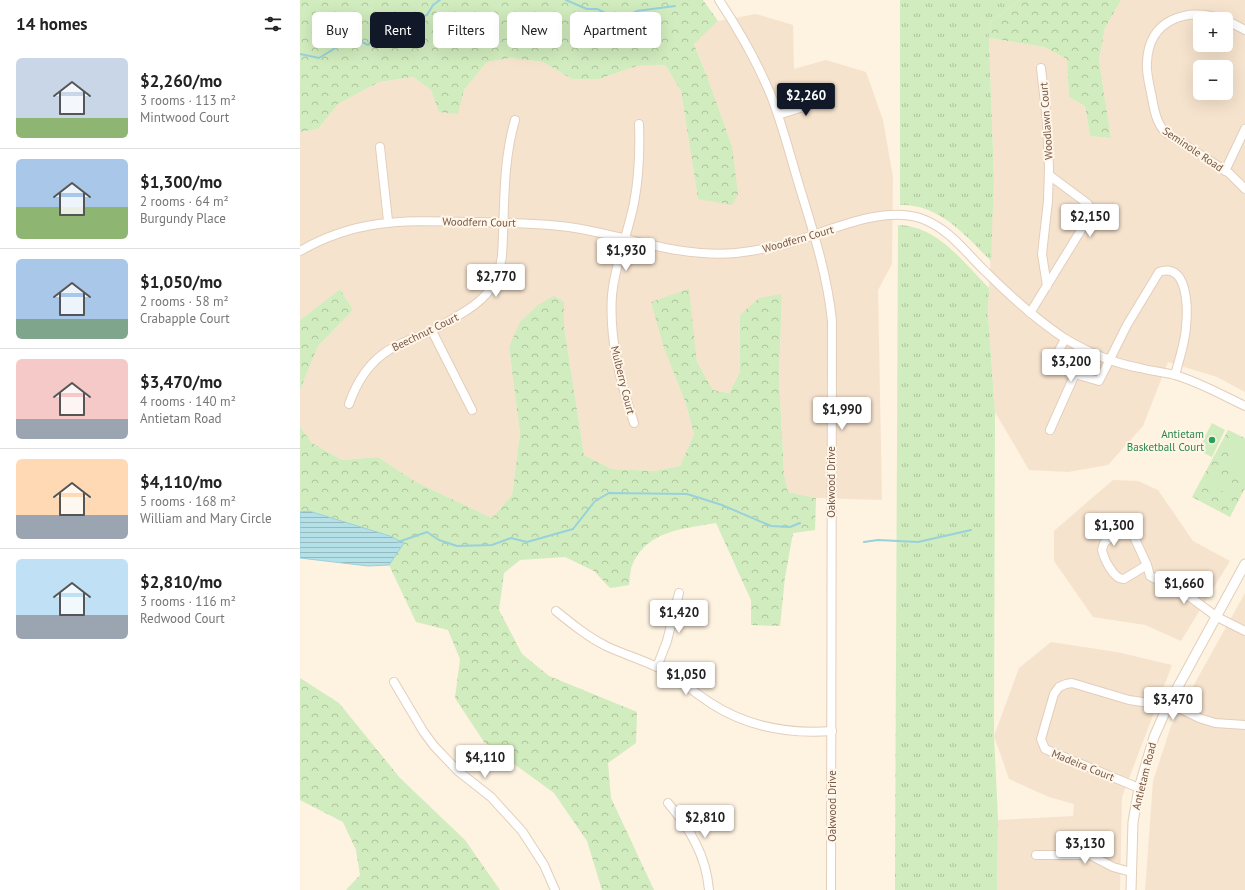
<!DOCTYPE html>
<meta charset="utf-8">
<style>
:root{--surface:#fff;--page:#f6f6f6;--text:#222;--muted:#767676;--line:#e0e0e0;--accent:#111827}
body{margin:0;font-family:"PT Sans",sans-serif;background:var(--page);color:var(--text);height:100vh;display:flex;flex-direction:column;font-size:15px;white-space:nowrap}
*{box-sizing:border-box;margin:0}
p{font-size:13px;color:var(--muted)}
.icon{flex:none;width:22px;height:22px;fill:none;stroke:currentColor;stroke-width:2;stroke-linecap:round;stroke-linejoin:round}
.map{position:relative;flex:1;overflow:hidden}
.details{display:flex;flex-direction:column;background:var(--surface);width:300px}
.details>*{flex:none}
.banner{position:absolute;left:12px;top:12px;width:380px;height:36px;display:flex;gap:8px}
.controls{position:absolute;left:893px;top:12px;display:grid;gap:8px}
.controls a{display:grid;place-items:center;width:40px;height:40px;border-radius:6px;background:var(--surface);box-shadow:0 4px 16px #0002;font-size:20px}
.price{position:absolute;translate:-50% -34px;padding:0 9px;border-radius:4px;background:#fff;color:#222;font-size:13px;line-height:26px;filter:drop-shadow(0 1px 2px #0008)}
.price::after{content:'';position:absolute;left:50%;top:24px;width:12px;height:9px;margin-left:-6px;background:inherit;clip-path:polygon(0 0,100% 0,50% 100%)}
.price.current{background:var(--accent);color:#fff}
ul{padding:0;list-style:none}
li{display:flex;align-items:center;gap:12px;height:100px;padding:0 16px}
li+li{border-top:1px solid var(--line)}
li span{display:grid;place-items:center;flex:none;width:112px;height:80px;border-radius:6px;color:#555}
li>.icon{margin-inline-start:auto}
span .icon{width:48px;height:48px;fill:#fffc;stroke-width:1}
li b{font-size:17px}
h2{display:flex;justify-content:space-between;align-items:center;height:48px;padding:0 16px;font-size:17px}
.chip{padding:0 14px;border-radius:6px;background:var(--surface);box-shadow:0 4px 16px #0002;font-size:14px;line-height:36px}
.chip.current{background:var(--accent);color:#fff}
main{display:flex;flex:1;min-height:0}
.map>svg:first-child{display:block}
.residential{fill:#f6e3ce;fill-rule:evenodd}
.grass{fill:url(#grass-tufts)}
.forest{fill:url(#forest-crowns)}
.garden{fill:#d1ecbe}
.water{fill:url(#water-rules);stroke:#99d1db}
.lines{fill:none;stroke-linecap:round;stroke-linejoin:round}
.stream{stroke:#99d1db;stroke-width:2}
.minor-casing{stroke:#e2cebb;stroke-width:10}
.tertiary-casing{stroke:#e2cebb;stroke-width:11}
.minor{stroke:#fff;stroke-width:8}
.tertiary{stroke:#fff;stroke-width:9}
.leisure-dot{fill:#2e9e5b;stroke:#fff6e8;stroke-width:1.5}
.labels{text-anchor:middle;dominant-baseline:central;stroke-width:4;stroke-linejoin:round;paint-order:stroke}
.street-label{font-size:11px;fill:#765646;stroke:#fff6e8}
.leisure-label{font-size:11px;fill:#27864d;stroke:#fff6e8;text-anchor:end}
</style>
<main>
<section class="details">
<h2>14 homes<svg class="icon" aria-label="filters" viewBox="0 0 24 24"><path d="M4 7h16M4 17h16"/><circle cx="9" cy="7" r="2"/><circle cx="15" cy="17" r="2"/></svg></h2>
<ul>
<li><span style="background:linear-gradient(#c9d6e8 75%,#8fb573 0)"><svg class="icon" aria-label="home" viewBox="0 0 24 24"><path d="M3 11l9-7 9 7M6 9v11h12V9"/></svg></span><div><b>$2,260/mo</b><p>3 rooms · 113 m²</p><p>Mintwood Court</p></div></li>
<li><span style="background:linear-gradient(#a9c7e8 60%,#8fb573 0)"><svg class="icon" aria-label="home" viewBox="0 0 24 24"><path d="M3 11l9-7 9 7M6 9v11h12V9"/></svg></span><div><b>$1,300/mo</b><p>2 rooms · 64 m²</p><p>Burgundy Place</p></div></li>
<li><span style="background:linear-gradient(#a9c7e8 75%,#7fa58c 0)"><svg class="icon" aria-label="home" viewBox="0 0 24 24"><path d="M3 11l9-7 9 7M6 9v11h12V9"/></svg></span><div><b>$1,050/mo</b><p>2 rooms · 58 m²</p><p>Crabapple Court</p></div></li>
<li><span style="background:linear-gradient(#f6c9c9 75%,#9aa5b1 0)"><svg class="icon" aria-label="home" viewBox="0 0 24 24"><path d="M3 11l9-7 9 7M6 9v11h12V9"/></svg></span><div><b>$3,470/mo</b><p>4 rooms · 140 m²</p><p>Antietam Road</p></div></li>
<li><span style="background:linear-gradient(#ffd9b3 70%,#9aa5b1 0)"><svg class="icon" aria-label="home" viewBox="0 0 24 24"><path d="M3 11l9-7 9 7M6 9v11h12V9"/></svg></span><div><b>$4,110/mo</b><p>5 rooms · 168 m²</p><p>William and Mary Circle</p></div></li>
<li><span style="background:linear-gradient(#bfe0f5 70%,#9aa5b1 0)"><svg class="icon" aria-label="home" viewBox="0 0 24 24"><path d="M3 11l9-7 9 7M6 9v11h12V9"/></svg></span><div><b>$2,810/mo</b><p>3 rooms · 116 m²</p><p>Redwood Court</p></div></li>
</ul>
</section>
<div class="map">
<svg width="945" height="890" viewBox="0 0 945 890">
<defs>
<pattern id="grass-tufts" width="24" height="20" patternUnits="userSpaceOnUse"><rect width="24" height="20" fill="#d1ecbe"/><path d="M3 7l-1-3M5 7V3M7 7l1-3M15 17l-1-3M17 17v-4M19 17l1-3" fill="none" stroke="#aec29c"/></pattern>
<pattern id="forest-crowns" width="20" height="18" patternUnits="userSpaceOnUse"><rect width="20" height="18" fill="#d1ecbe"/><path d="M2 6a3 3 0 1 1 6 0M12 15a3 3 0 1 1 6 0" fill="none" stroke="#aec29c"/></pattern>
<pattern id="water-rules" width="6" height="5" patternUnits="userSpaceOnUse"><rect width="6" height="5" fill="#b4e1e8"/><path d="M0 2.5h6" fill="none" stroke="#97b9be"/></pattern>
</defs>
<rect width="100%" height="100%" fill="#fef2e0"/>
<!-- residential -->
<g class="residential">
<path d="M821 0H945V392L917 377 868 362 843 426 808 465 768 472 729 470 695 412 688 314 694 180 689 38 744 47 767 59 769 97 785 106 790 136 811 138 799 60 805 28ZM900 19H926V45H900ZM900 67H926V93H900Z"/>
<polygon points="456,14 493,25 494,69 526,60 566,72 583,120 593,177 592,264 578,290 582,500 516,498 488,492 484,474 479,377 482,294 440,315 440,372 429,393 413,390 397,362 388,289 385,401 394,434 380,466 354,471 312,469 284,455 264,326 264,302 209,347 220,434 212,495 192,518 116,482 78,457 42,460 12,443 0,427 0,390 18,346 53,310 40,289 0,320 0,132 18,129 38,104 79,82 113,77 131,90 140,112 164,90 187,62 210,58 243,62 272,79 299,79 337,66 365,65 381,91 398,199 432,146 407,76 394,43 418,21"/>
<polygon points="813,480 838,481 858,490 893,541 930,561 881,641 845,625 793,617 754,561 754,531"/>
<polygon points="945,593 945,890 845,890 853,781 871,726"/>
<polygon points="751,642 817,652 872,665 822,797 820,890 697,890 698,820 773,816 774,804 749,797 709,779 694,736 719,668"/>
</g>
<!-- grass -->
<g class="grass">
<path d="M600 0H720L691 21 689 38 694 180 691 261C665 235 640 204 600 205Z"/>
<path d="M598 225C638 226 663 262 689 288L688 314 695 412 694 736 698 820 697 890H595Z"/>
</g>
<!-- forest -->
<g class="forest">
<polygon points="0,0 403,0 418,21 394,44 407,76 432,146 438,194 432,205 398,199 381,91 365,65 337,66 299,79 272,79 243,62 210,58 187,62 164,90 158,114 139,112 131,90 113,77 79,82 38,104 18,129 0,132"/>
<polygon points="720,0 821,0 805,28 799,60 811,138 790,136 785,106 769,97 767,59 744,47 689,38 691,21"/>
<polygon points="40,289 53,310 18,346 0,390 0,320"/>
<path d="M389 289 397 362 413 390 429 393 440 372V315L459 298 482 294 479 377 484 474 488 492 516 498 515 530 493 533 485 577 480 626 451 625V600L416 523C383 529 349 530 333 563 330 569 330 578 329 585L310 588 294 571 265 557 220 560 204 573 199 610 222 654 249 676 337 712 336 743 308 763 311 798 354 890H302L287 841 254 793 184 742 155 698 160 659 148 630 116 622 89 565 104 543 90 536 9 511 0 512V427L12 443 42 460 78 457 116 482 192 518 212 495 220 434 209 347 220 322 238 305 254 296 264 302V326L284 455 312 469 354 471 380 466 394 434 385 401 364 348 351 302Z"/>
<polygon points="928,430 945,438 945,488 930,517 892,497"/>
<polygon points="0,678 39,703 100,778 165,840 200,890 46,890 60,875 56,850 43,822 0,800"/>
</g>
<!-- garden -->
<g class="garden">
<polygon points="912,423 925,430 912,457 898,450"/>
<polygon points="932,440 945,447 945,461 927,451"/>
<polygon points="924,455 945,466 945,473 942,478 919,466"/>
<polygon points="915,473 938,486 932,496 909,484"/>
</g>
<!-- water -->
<polygon class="water" points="9,511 90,536 104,543 89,565 68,566 0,558 0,512"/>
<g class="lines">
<!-- stream -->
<g class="stream">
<polyline points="266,0 287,9 297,9 316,18 325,17 337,11 375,6"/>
<polyline points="0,54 19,58 42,44 50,36 68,45 78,33 127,15 133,5 140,0"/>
<polyline points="98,542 127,532 139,540 157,546 192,545 211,538 227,542 273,529 295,501 309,493 387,494 422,505 471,526 490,527 500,523"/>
<polyline points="564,542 578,540 618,542 671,530"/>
</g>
<!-- minor casing -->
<g class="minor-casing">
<g id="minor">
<path d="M419 0C439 30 456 60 470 93 482 123 490 155 499 185 513 231 527 273 532 321L531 890"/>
<path d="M923 19C887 7 849 19 847 62 846 72 849 83 851 93 854 107 855 121 865 132L929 173 945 189"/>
<polyline points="926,20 945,30"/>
<polyline points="741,68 747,121 749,168 748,201 742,254 747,286"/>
<polyline points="478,115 528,99"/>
<polyline points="80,147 88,221"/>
<polyline points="925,171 945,129"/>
<path d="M0 251C61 216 111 221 178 222 211 223 243 223 275 228 330 237 380 258 436 253 453 251 470 248 486 244 525 233 580 205 620 218 649 228 665 252 686 272 710 296 736 319 764 338 787 352 813 363 840 368 851 371 863 372 875 375 899 382 922 395 945 406"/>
<polyline points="730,313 791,214 788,204 749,175"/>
<polyline points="132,331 172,410"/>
<path d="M765 339 755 358 775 374 799 381 827 325 859 272C888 262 888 308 886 327 885 343 879 360 875 375"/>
<path d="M49 404C56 384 67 366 83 354 96 344 110 340 124 334 135 330 144 324 154 318 181 303 198 289 202 256 205 210 202 164 215 120"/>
<path d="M334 423C320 381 309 339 312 295 315 263 328 234 334 203 339 177 340 151 339 124"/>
<polyline points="750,430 775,374"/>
<path d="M825 525 830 528 847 565 824 579C814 580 804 559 802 550L804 543Z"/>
<polyline points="847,565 850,576 890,597 917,617 945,631"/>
<path d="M256 611C272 624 288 637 306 646 323 654 340 659 357 667 377 677 393 692 412 704 448 727 490 734 532 731"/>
<polyline points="357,667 367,641 379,593"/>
<polyline points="94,682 123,731 134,746 158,771 191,797 222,831 244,865 255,890"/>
<polyline points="839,788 745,749 741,739 754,694 759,687 766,684 772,683 829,700 877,707 899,718 915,723 945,725"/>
<path d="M368 803C390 829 406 855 409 890"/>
<polyline points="736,855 790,855 813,867 831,872"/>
</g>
</g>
<!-- tertiary casing -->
<g class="tertiary-casing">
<polyline id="tertiary" points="831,890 833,822 839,788 854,737 868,705 945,564"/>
</g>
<!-- minor -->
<use href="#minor" class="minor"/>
<!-- tertiary -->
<use href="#tertiary" class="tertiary"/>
</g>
<!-- markers -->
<circle class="leisure-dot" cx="912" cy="440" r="4"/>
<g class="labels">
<!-- street labels -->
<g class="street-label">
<text transform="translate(746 121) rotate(-94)">Woodlawn Court</text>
<text transform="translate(893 149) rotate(34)">Seminole Road</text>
<text transform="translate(179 222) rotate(1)">Woodfern Court</text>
<text transform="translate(498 239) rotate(-16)">Woodfern Court</text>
<text transform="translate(125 332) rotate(-26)">Beechnut Court</text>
<text transform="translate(323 380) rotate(76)">Mulberry Court</text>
<text transform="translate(531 482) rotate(-90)">Oakwood Drive</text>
<text transform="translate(783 765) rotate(22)">Madeira Court</text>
<text transform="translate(844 776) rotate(-76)">Antietam Road</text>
<text transform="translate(532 806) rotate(-90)">Oakwood Drive</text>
</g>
<!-- leisure labels -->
<g class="leisure-label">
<text x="904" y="434">Antietam<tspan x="904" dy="13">Basketball Court</tspan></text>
</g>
</g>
</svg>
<div class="controls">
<a>+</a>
<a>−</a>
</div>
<b class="price current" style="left:506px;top:117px">$2,260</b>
<b class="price" style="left:790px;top:238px">$2,150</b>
<b class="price" style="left:326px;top:272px">$1,930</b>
<b class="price" style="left:196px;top:298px">$2,770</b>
<b class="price" style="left:771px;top:383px">$3,200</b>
<b class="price" style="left:542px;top:431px">$1,990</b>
<b class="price" style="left:814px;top:547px">$1,300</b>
<b class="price" style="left:884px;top:605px">$1,660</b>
<b class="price" style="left:379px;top:634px">$1,420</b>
<b class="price" style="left:386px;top:696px">$1,050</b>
<b class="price" style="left:873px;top:721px">$3,470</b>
<b class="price" style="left:185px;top:779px">$4,110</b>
<b class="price" style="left:405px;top:839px">$2,810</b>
<b class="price" style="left:785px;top:865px">$3,130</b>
<div class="banner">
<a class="chip">Buy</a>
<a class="chip current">Rent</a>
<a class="chip">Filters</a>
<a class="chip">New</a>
<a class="chip">Apartment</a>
</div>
</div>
</main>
